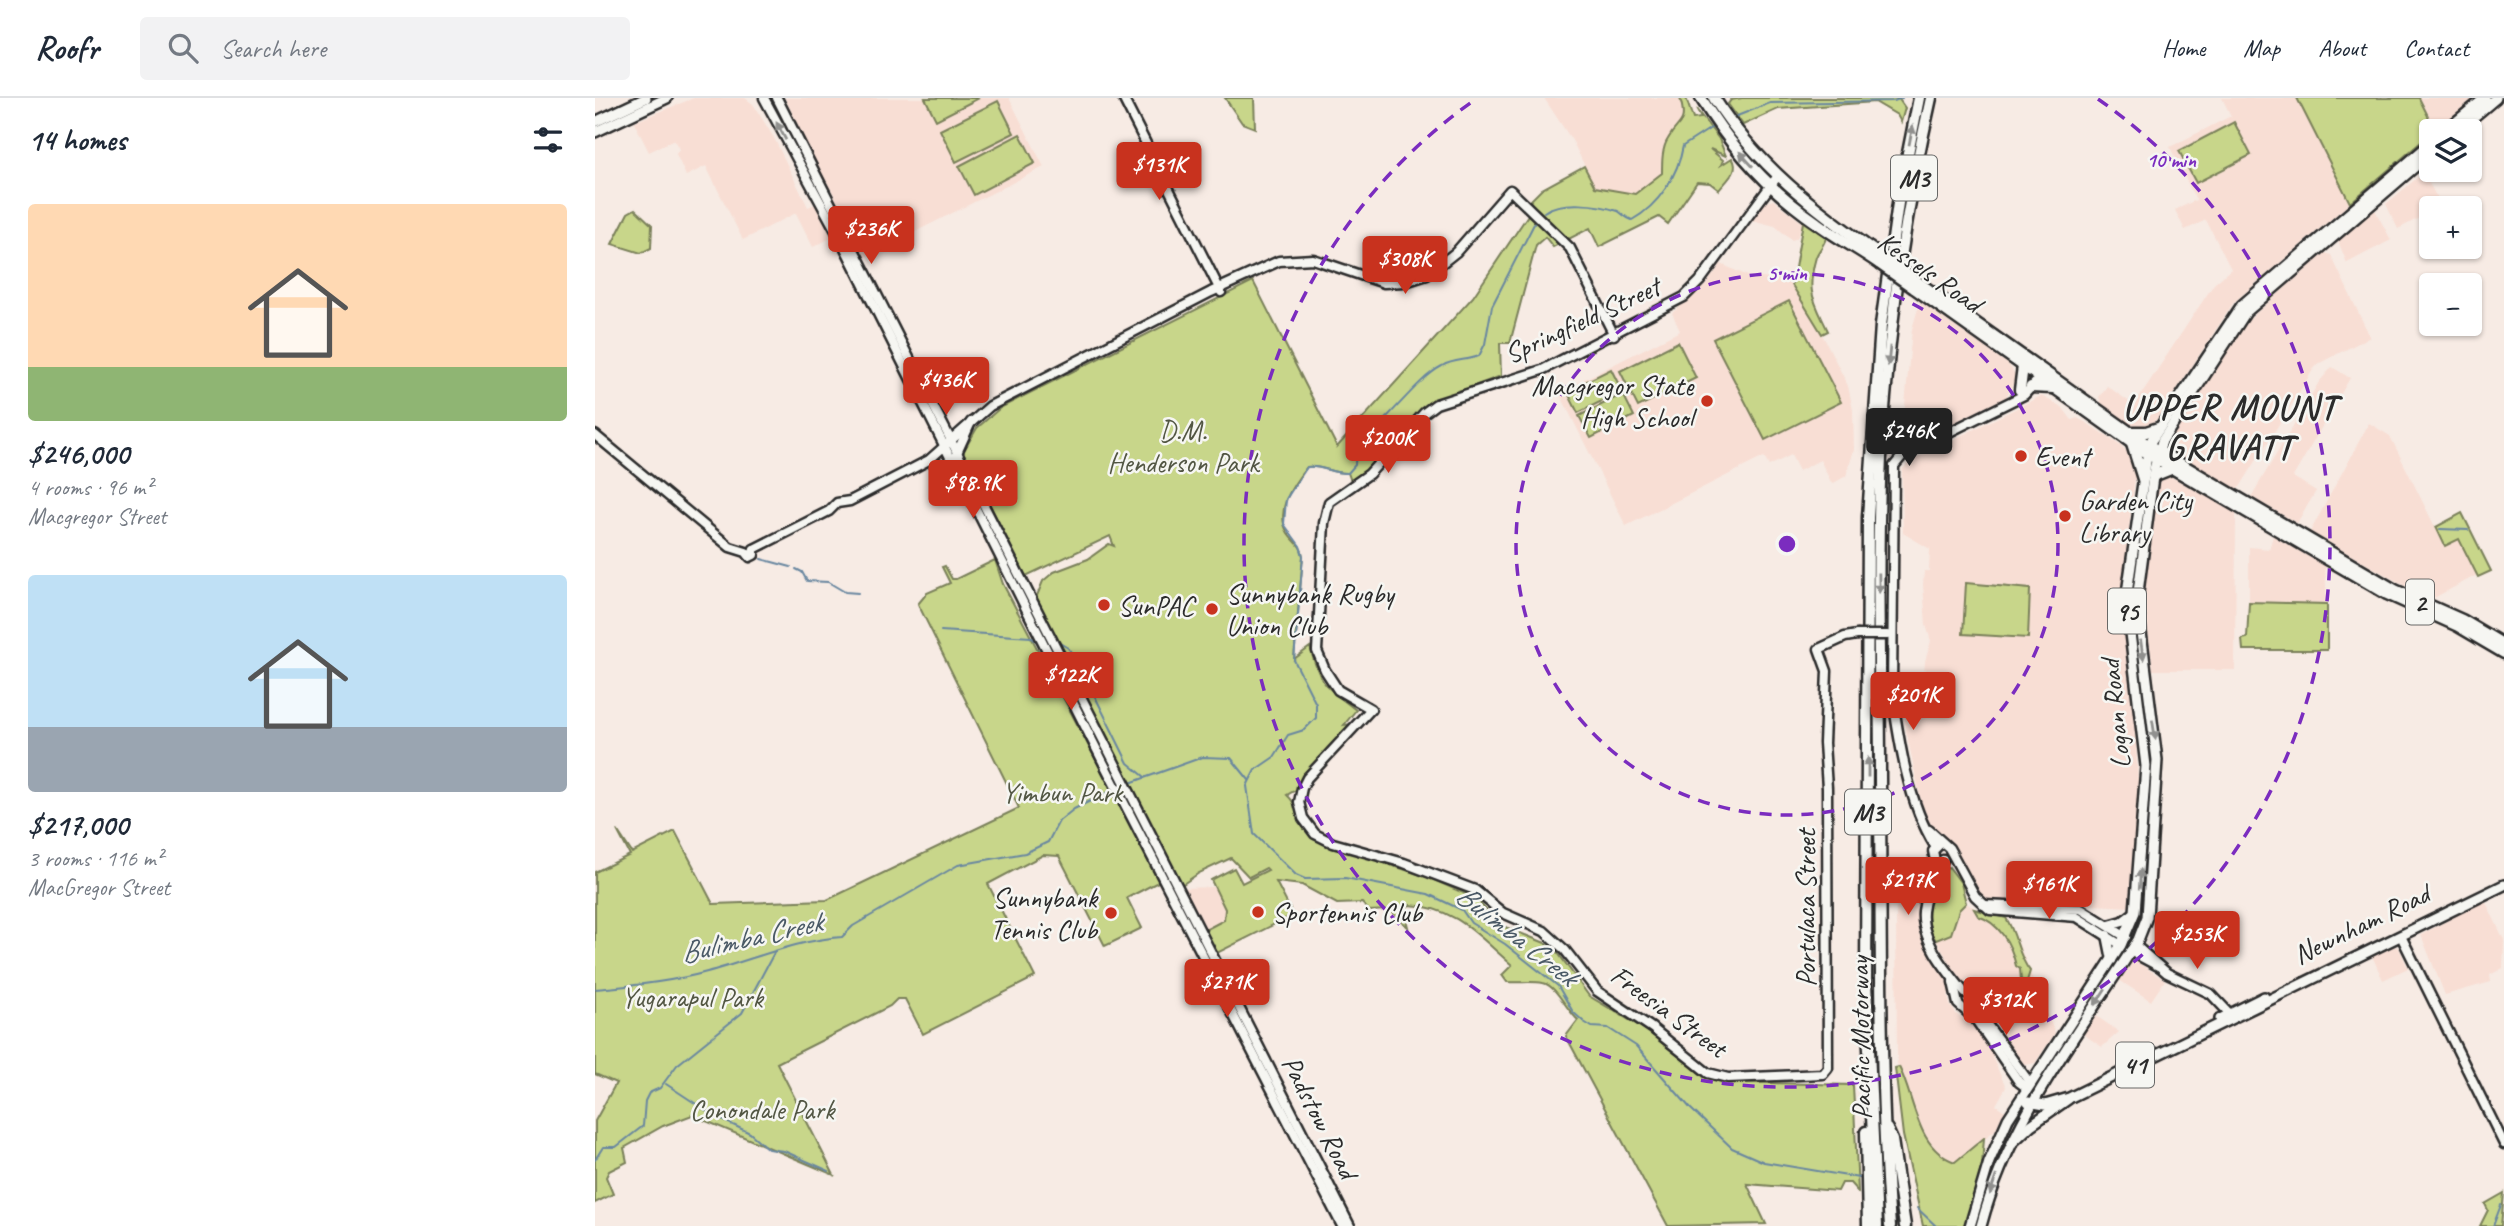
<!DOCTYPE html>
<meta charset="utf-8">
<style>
:root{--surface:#fff;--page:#f2f2f3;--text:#1f2937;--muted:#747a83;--line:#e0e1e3;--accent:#c8321e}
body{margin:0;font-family:Caveat,sans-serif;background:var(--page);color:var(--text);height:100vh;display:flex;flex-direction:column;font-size:26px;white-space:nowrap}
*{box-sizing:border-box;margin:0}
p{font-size:23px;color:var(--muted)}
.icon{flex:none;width:38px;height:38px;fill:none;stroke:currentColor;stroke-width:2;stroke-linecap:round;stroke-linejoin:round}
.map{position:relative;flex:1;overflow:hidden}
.sheet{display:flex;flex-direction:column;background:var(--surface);width:595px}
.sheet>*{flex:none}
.tools{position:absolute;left:1824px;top:21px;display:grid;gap:14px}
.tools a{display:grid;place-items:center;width:63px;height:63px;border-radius:7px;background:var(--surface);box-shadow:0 2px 5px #0004;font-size:35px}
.price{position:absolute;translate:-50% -60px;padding:0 16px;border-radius:7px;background:var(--accent);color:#fff;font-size:23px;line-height:46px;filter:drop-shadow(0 2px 4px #0008)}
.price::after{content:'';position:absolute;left:50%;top:42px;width:21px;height:16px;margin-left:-10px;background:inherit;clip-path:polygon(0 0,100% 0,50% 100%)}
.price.selected{background:#222;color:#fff}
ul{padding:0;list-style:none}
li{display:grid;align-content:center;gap:14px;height:371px;padding:0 28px}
li span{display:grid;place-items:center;height:217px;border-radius:7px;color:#555}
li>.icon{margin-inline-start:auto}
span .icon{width:126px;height:126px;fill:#fffc;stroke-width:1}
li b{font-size:30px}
h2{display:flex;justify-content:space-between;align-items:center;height:84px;padding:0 28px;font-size:30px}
header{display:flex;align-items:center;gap:42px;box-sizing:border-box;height:98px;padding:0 35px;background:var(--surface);border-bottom:2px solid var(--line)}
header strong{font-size:33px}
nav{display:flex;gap:38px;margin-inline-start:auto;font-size:24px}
.search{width:490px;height:63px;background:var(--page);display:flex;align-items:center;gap:18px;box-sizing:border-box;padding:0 24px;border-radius:7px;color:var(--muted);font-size:26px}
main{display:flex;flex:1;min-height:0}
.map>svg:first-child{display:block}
.built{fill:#f8ded4}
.green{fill:#c8d68a;stroke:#7a805a;stroke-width:2}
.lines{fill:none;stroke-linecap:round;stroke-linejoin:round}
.stream{stroke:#6987a0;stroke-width:2}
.secondary-casing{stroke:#2b2b2b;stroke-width:13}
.primary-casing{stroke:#2b2b2b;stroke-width:14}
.highway-casing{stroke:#2b2b2b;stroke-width:15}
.secondary{stroke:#f6f6f2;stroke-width:8}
.primary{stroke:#f6f6f2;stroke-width:9}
.highway{stroke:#f6f6f2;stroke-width:10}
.secondary-bridge-casing{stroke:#2b2b2b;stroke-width:13;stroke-linecap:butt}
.highway-bridge-casing{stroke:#2b2b2b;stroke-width:15;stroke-linecap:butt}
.secondary-bridge{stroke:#f6f6f2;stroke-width:8}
.highway-bridge{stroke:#f6f6f2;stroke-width:10}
.oneway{fill:#90908e}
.ring{fill:none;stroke:#7b2cbf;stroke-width:3.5;stroke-dasharray:12 9}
.poi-dot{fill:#c8321e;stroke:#f6f6f2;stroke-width:2.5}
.labels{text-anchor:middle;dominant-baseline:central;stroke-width:5;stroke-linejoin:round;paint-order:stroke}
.shield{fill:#f6f6f2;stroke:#686867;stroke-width:2}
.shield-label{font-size:26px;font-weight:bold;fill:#2b2b2b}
.street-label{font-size:28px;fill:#2b2b2b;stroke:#f6f6f2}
.poi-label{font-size:28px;fill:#2b2b2b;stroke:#f6f6f2;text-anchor:start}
.park-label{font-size:28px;fill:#525643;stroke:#f6f6f2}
.water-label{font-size:30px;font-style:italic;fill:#4a5966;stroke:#f6f6f2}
.district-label{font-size:35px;font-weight:bold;letter-spacing:2px;fill:#2b2b2b;stroke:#f6f6f2}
.centre{fill:#7b2cbf;stroke:#f6f6f2;stroke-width:3.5}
.ring-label{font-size:21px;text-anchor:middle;font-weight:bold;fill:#7b2cbf;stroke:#f6f6f2;stroke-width:5;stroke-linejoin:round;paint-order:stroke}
</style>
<header>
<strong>Roofr</strong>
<div class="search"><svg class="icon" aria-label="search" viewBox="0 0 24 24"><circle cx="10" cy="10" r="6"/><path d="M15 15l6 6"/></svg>Search here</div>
<nav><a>Home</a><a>Map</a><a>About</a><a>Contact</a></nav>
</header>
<main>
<section class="sheet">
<h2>14 homes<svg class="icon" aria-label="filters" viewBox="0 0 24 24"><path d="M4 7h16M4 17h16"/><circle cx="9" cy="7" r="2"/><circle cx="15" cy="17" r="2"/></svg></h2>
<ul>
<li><span style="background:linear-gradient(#ffd9b3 75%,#8fb573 0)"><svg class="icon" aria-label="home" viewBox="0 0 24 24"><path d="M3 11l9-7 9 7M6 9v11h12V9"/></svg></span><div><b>$246,000</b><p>4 rooms · 96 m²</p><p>Macgregor Street</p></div></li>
<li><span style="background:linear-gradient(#bfe0f5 70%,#9aa5b1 0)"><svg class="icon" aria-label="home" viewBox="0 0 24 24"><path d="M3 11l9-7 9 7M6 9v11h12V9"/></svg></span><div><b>$217,000</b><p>3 rooms · 116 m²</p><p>MacGregor Street</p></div></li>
</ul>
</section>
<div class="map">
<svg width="1909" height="1128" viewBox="0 0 1909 1128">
<rect width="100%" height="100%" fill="#f7ebe4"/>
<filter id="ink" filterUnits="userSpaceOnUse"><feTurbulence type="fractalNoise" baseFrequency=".0143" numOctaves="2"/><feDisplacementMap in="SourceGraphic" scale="14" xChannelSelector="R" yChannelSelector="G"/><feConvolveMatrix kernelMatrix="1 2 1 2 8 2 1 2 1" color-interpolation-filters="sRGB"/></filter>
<g filter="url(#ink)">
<!-- built -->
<g class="built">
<polygon points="99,0 150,0 158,6 179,40 213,109 220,106 238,139 218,149 201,115 148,142 111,68 91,78 81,56 84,51 79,42 54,54 39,24"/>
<polygon points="190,0 414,0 449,69 270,159 235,89 232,90"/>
<polygon points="949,0 1085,0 1088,20 1067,75 1040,96 1000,89 978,44"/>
<polygon points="1627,0 1702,0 1755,105 1639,204 1563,320 1553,328 1537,328 1506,305 1504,299 1512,288 1539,307 1619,186 1636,171 1611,122 1590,132 1580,112 1601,102 1575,49 1636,18"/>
<polygon points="1824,0 1879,0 1840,32"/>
<polygon points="1828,75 1848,110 1836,110 1836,123 1828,128 1824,120 1803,131 1791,106"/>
<polygon points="1178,102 1208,125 1202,140 1197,142 1180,128 1156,122 1169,105"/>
<polygon points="1780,112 1796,142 1752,165 1743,143"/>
<polygon points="1730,155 1736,157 1775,239 1721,267 1645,389 1640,391 1574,352 1572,346 1649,226"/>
<polygon points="1126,166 1155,179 1195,183 1229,240 1253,288 1258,312 1259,352 1251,378 1237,386 1225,362 1204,373 1196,357 1174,368 1169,359 1031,428 964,294 1085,233 1077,215 1110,188"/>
<polygon points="1325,204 1413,266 1422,279 1411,299 1306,351 1317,231"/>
<polygon points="1737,269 1755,280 1698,379 1721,393 1702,425 1656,399 1724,284"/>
<polygon points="1446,298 1467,309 1477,322 1482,320 1492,325 1526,348 1533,354 1541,371 1526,497 1541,644 1543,685 1536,809 1387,801 1357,746 1340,732 1333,721 1326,703 1309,623 1313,611 1323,607 1319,598 1328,592 1330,563 1336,543 1331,527 1328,487 1329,473 1334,473 1335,451 1308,435 1307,372 1315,363"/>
<polygon points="1774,325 1795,338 1849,447 1864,440 1882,477 1835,502 1715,434"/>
<polygon points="1573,377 1641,415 1640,572 1558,572 1549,501 1563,388 1568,379"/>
<polygon points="1678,438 1730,468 1732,506 1654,504 1654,449 1674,451"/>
<polygon points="619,789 630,811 630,822 608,833 585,790"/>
<polygon points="1321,796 1329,798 1325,811 1342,862 1358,893 1353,897 1355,907 1362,917 1378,927 1399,957 1397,959 1411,989 1401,1007 1410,1013 1400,1032 1360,1064 1344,1056 1334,1044 1314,1004 1310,982 1302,966 1301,808 1307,797"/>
<polygon points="1890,802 1909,842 1908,870 1895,877 1896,884 1850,897 1826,837"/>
<polygon points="1371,805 1396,820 1413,820 1460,935 1440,965 1430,967 1422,961 1379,891 1367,886 1341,842 1356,836 1364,812"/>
<polygon points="1798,848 1804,850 1813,870 1788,882 1777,858"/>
<polygon points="1539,862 1570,882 1556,903 1524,882"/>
<polygon points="1500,917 1524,934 1507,949 1488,936"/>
</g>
<!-- green -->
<g class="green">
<polygon points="330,0 384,0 341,22"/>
<polygon points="630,0 659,0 660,30 647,25"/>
<path d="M1085 0H1091L1098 21 1106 20 1101 11 1124 41 1131 58 1115 51 1128 62 1126 67 1137 60C1146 71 1132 82 1124 92L1115 85 1102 84 1073 126 1064 119 1004 149 995 130 958 149 950 139 941 147 915 245H905L906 278 833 305 769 375 756 383 753 375C737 376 727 367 712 369 698 386 679 413 693 435 699 444 707 447 708 458L699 561 715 549C726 590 731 588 761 612L749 627 757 626 707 680 704 690 692 697C706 709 706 730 724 743L832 779 880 800 905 827 950 845 963 855 994 898 1051 932 1107 977 1133 984 1258 987 1263 1094 1255 1085H1247L1243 1093 1152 1086 1171 1126 1073 1128 971 938 983 922C972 913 961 887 948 885 937 883 924 885 912 884L907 877 917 867C883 838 861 809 814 807L809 813 813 829 794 812 774 813 767 805 742 806 707 787 681 784 698 817 620 856 608 833 629 822 630 811 616 782 639 770 647 785 673 772 671 770 654 779 636 760 604 775 585 788 441 500 448 483 459 474 493 461 514 446 519 448 515 438 431 478 368 354 382 330 405 310 658 183 742 349 878 199 939 108 935 103 947 91 989 68 1000 89 1040 96 1067 75C1067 64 1067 50 1073 41 1083 22 1093 28 1085 0Z"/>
<polygon points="1147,0 1303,0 1310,10 1306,24 1302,17 1280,4 1183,11 1148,27 1133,6 1136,2"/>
<polygon points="1702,0 1824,0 1840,32 1755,105"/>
<polygon points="403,3 419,35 361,64 345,32"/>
<polygon points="1639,24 1656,57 1601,85 1584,53"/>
<polygon points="425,36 440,65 379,97 364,68"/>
<polygon points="40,111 57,127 56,150 46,155 17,146 33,115"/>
<path d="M1208 124 1231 139C1230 147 1224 151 1221 159 1211 194 1218 201 1233 233L1227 236 1197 187Z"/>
<polygon points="1194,203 1246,304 1170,342 1118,241"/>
<polygon points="1083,244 1101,280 1043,309 1025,273"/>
<polygon points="1016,271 1027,293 983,315 972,293"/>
<polygon points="1028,296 1039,318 996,340 984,318"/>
<polygon points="1867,415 1896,473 1883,479 1864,441 1850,448 1841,429"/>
<polygon points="400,462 408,486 565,783 532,800 547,830 510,848 464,758 448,757 393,786 440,879 328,936 310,901 302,901 295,908 182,965 239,1077 97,1017 68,1028 29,1050 32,1064 14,1073 11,1079 18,1096 0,1105 0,1023 21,985 0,976 0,774 35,757 22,732 37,755 80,733 118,806 232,802 424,710 323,506 332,495 355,485 347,469 350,468 357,481 361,481"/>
<polygon points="1371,485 1435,491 1433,540 1368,536"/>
<polygon points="1654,504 1732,506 1732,552 1648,552 1647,541 1652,540"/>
<polygon points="1326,769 1331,772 1333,780 1327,792 1300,799 1303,773 1308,769"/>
<path d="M1354 769 1366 785 1371 805 1364 812 1356 836 1341 842C1325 824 1336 782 1354 769Z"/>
<path d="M1379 811 1411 820C1423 838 1422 857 1435 873L1432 883 1426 882 1425 871 1421 868C1416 845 1404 825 1383 818Z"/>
<path d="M1304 969C1320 1000 1321 1051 1360 1064L1389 1040 1387 1067 1371 1128H1328L1308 1037 1300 970Z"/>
<polygon points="1909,1095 1906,1128 1885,1128 1893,1112 1890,1106"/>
</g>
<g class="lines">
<!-- stream -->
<g class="stream">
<polyline points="1137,20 1175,5 1299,3 1307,0"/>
<path d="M949 114C966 102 1003 106 1023 113 1028 116 1031 120 1037 122 1064 107 1083 77 1088 48L1119 28"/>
<path d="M941 122 897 208 890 246 884 258C871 263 859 261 847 268 820 282 792 326 761 346L760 367 753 375C737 376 727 367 712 369L691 401 689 426 705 448 708 458 699 562 721 606V620L709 632 693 637 679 659 660 672 652 688 659 736 701 777 710 781 750 780 833 796 867 812 876 825 910 846 963 888 978 914 989 924 997 929 1013 930 1041 948 1096 1011 1137 1050 1169 1064 1264 1080"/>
<polyline points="1845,431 1873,432"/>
<polyline points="166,461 196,469"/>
<polyline points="201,471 207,474 212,483 233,484 250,494 263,495"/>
<polyline points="346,533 436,539 443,545"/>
<polyline points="463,544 473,550 482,562 533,665 550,679"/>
<polyline points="535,685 608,659 636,660 654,682"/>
<path d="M0 891C37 888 76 884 112 874 157 862 201 842 247 839L258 828 363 767 430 755 453 744 464 723 479 711 520 691"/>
<polyline points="71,986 121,1019 155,1035 173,1051 189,1053 234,1073"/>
<polyline points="0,1062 8,1049 21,1049 48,1028 50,1003 54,995 65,990 82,967 147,915 180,853"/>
<polyline points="1322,1110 1341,1128"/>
<polyline points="1898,1128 1906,1107"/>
</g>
<!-- secondary casing -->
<g class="secondary-casing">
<g id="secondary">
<polyline points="169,0 248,146 507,662 747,1128"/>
<polyline points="182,0 755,1128"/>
<polyline points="528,0 626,194"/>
<polyline points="1182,79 1105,183 1089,199 947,272 841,306 829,315 774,376 734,404 729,425 722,553 730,572 743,592 776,611 712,680 707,690 704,704 708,720 720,736 738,745 809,765 880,792 908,815 949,833 970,852 1002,893 1057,930 1113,975 1133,980 1228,976 1233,970 1232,690 1229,645 1232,573 1224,551 1250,539 1262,537"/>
<polyline points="0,337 135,449 151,454 155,459 159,457 159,451"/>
<polyline points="361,357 376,324"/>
<polyline points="159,451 234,413 242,405 255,403 334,362 395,308 616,194 684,163 718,161 789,185 810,184 832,177 861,154 915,92 975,150 1019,237"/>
<polyline points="1334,732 1354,750 1380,798 1395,812 1482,819 1526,847"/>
<path d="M1340 748C1313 705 1304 644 1297 594L1299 368 1308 357 1429 297 1440 285"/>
<path d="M1348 762C1341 779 1330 794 1328 813 1325 842 1353 874 1370 895"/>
<polyline points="1342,772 1338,753 1345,746"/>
<polyline points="1389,807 1486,811 1531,839"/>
<polyline points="1514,827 1528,823 1540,814"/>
<polyline points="1512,837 1517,862"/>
<polyline points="1806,838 1909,1046"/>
<polyline points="1540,847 1572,875 1616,896 1635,916"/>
<polyline points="1535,853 1563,868"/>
<polyline points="1358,884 1363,906 1381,922 1424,984 1432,990"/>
<polyline points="1377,906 1435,985"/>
</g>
</g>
<!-- primary casing -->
<g class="primary-casing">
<g id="primary">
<polyline points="0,24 51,0"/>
<polyline points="1850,33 1890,0"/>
<polyline points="1862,33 1901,0"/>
<polyline points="0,34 72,0"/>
<polyline points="1625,921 1669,899"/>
<polyline points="1433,1004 1450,1007 1474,1000 1909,787"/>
<polyline points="1418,1044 1436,1027 1473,1001"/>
<polyline points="1375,1128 1394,1064 1413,1021 1526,847 1540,814 1551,668 1531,502 1551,364 1556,343 1647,207 1836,45"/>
<path d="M1386 1128C1415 1019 1484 935 1543 842L1552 819 1562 662 1542 502 1559 371 1567 343 1651 214 1836 55"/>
</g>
</g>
<!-- highway casing -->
<g class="highway-casing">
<g id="highway">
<path d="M1106 0C1136 49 1175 93 1222 125 1242 140 1264 151 1285 166"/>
<path d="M1119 0C1162 68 1221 112 1286 158"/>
<polyline points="1320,182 1550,345 1800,492 1867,522 1909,547"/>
<polyline points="1319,190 1548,353 1792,496 1863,528 1909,555"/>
<polyline points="1436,289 1458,290"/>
<polyline points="1425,292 1428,268"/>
<polyline points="1533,334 1551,334 1563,330"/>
<polyline points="1537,346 1548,381"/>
<polyline points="1558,378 1578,370"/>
<polyline points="1292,1031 1297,1042 1310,1128"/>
<polyline points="1271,1034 1273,1128"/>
<polyline points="1282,1128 1271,885 1273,419 1286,227 1303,105 1324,0"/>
<path d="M1295 1128C1284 979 1286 828 1285 679 1285 573 1281 466 1286 360 1292 239 1309 118 1336 0"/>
</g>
</g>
<!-- secondary -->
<use href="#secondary" class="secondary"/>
<!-- primary -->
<use href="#primary" class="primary"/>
<!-- highway -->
<use href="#highway" class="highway"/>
<!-- secondary-bridge casing -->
<g class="secondary-bridge-casing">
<polyline id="secondary-bridge" points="1262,537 1292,537"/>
</g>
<!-- highway-bridge casing -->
<g class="highway-bridge-casing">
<g id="highway-bridge">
<polyline points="1286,158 1320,182"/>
<polyline points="1285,166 1319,190"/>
</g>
</g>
<!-- secondary-bridge -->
<use href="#secondary-bridge" class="secondary-bridge"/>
<!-- highway-bridge -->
<use href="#highway-bridge" class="highway-bridge"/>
</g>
<!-- one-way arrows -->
<defs><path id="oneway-solid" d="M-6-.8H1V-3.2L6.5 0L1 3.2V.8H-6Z" transform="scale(1.75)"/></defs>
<g class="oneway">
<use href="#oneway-solid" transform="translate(186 33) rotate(-118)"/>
<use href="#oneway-solid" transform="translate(1316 37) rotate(-79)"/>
<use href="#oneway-solid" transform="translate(1151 61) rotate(-132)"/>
<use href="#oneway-solid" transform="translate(1294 258) rotate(96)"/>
<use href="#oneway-solid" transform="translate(1284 485) rotate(89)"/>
<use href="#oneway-solid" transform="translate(1547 552) rotate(82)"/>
<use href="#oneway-solid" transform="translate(1559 632) rotate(81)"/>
<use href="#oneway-solid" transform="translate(1273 669) rotate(-90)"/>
<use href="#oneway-solid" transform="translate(1545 781) rotate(-86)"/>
<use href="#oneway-solid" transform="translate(1505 899) rotate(123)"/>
<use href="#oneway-solid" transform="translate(1398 1087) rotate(109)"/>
</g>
</g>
<!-- distance rings -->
<g class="ring">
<circle cx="1192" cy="446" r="271"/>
<path d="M1503 1A543 543 0 1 1 881 1"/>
</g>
<!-- markers -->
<g class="poi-dot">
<circle cx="1112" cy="303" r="7"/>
<circle cx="1426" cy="358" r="7"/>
<circle cx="1470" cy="418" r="7"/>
<circle cx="509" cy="507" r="7"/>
<circle cx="617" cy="511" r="7"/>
<circle cx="663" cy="814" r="7"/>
<circle cx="516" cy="815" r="7"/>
</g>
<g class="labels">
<!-- shield labels -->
<g class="shield">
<rect x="1296" y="57.5" width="46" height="45" rx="5"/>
<rect x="1811" y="481.5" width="28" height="45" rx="5"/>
<rect x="1513" y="490.5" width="38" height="45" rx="5"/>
<rect x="1250" y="691.5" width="46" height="45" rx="5"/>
<rect x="1521" y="944.5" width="38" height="45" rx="5"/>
</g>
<g class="shield-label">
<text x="1319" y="80">M3</text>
<text x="1825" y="504">2</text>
<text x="1532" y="513">95</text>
<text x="1273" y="714">M3</text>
<text x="1540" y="967">41</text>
</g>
<!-- street labels -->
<g class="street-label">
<text transform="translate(1335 174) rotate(35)">Kessels Road</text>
<text transform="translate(987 222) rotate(-25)">Springfield Street</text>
<text transform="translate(1520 616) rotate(-96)">Logan Road</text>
<text transform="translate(1210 810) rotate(-90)">Portulaca Street</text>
<text transform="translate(1766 826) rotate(-26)">Newnham Road</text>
<text transform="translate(1074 913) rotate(36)">Freesia Street</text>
<text transform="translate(1265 940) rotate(-91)">Pacific Motorway</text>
<text transform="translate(725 1019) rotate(63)">Padstow Road</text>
</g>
<!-- poi labels -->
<g class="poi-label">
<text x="1098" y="287" text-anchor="end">Macgregor State<tspan x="1098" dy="32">High School</tspan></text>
<text x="1440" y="358">Event</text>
<text x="1484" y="402">Garden City<tspan x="1484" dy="32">Library</tspan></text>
<text x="631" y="495">Sunnybank Rugby<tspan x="631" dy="32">Union Club</tspan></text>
<text x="523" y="507">SunPAC</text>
<text x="502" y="799" text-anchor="end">Sunnybank<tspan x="502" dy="32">Tennis Club</tspan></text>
<text x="677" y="814">Sportennis Club</text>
</g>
<!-- park labels -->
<g class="park-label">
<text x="588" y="332">D.M.<tspan x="588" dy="32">Henderson Park</tspan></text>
<text x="467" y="694">Yimbun Park</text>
<text x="97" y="899">Yugarapul Park</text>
<text x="167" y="1011">Conondale Park</text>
</g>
<!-- water labels -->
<g class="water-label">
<text transform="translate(922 837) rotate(38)">Bulimba Creek</text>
<text transform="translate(156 839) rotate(-13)">Bulimba Creek</text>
</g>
<!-- district labels -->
<g class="district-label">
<text x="1635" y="309">UPPER MOUNT<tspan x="1635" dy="40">GRAVATT</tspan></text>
</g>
</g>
<circle cx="1192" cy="446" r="10" class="centre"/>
<g class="ring-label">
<text x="1576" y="69">10 min</text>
<text x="1192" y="182">5 min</text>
</g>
</svg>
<div class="tools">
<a><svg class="icon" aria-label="layers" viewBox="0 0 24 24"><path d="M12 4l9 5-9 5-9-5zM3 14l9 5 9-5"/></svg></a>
<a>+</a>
<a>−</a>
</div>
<b class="price" style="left:564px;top:104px">$131K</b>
<b class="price" style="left:276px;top:168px">$236K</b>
<b class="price" style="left:810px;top:198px">$308K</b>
<b class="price" style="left:351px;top:319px">$436K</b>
<b class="price selected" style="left:1314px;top:370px">$246K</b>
<b class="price" style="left:793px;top:377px">$200K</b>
<b class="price" style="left:378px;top:422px">$98.9K</b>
<b class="price" style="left:476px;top:614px">$122K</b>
<b class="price" style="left:1318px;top:634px">$201K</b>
<b class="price" style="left:1313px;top:819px">$217K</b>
<b class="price" style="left:1454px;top:823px">$161K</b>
<b class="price" style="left:1602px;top:873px">$253K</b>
<b class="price" style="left:632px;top:921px">$271K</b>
<b class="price" style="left:1411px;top:939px">$312K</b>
</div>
</main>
